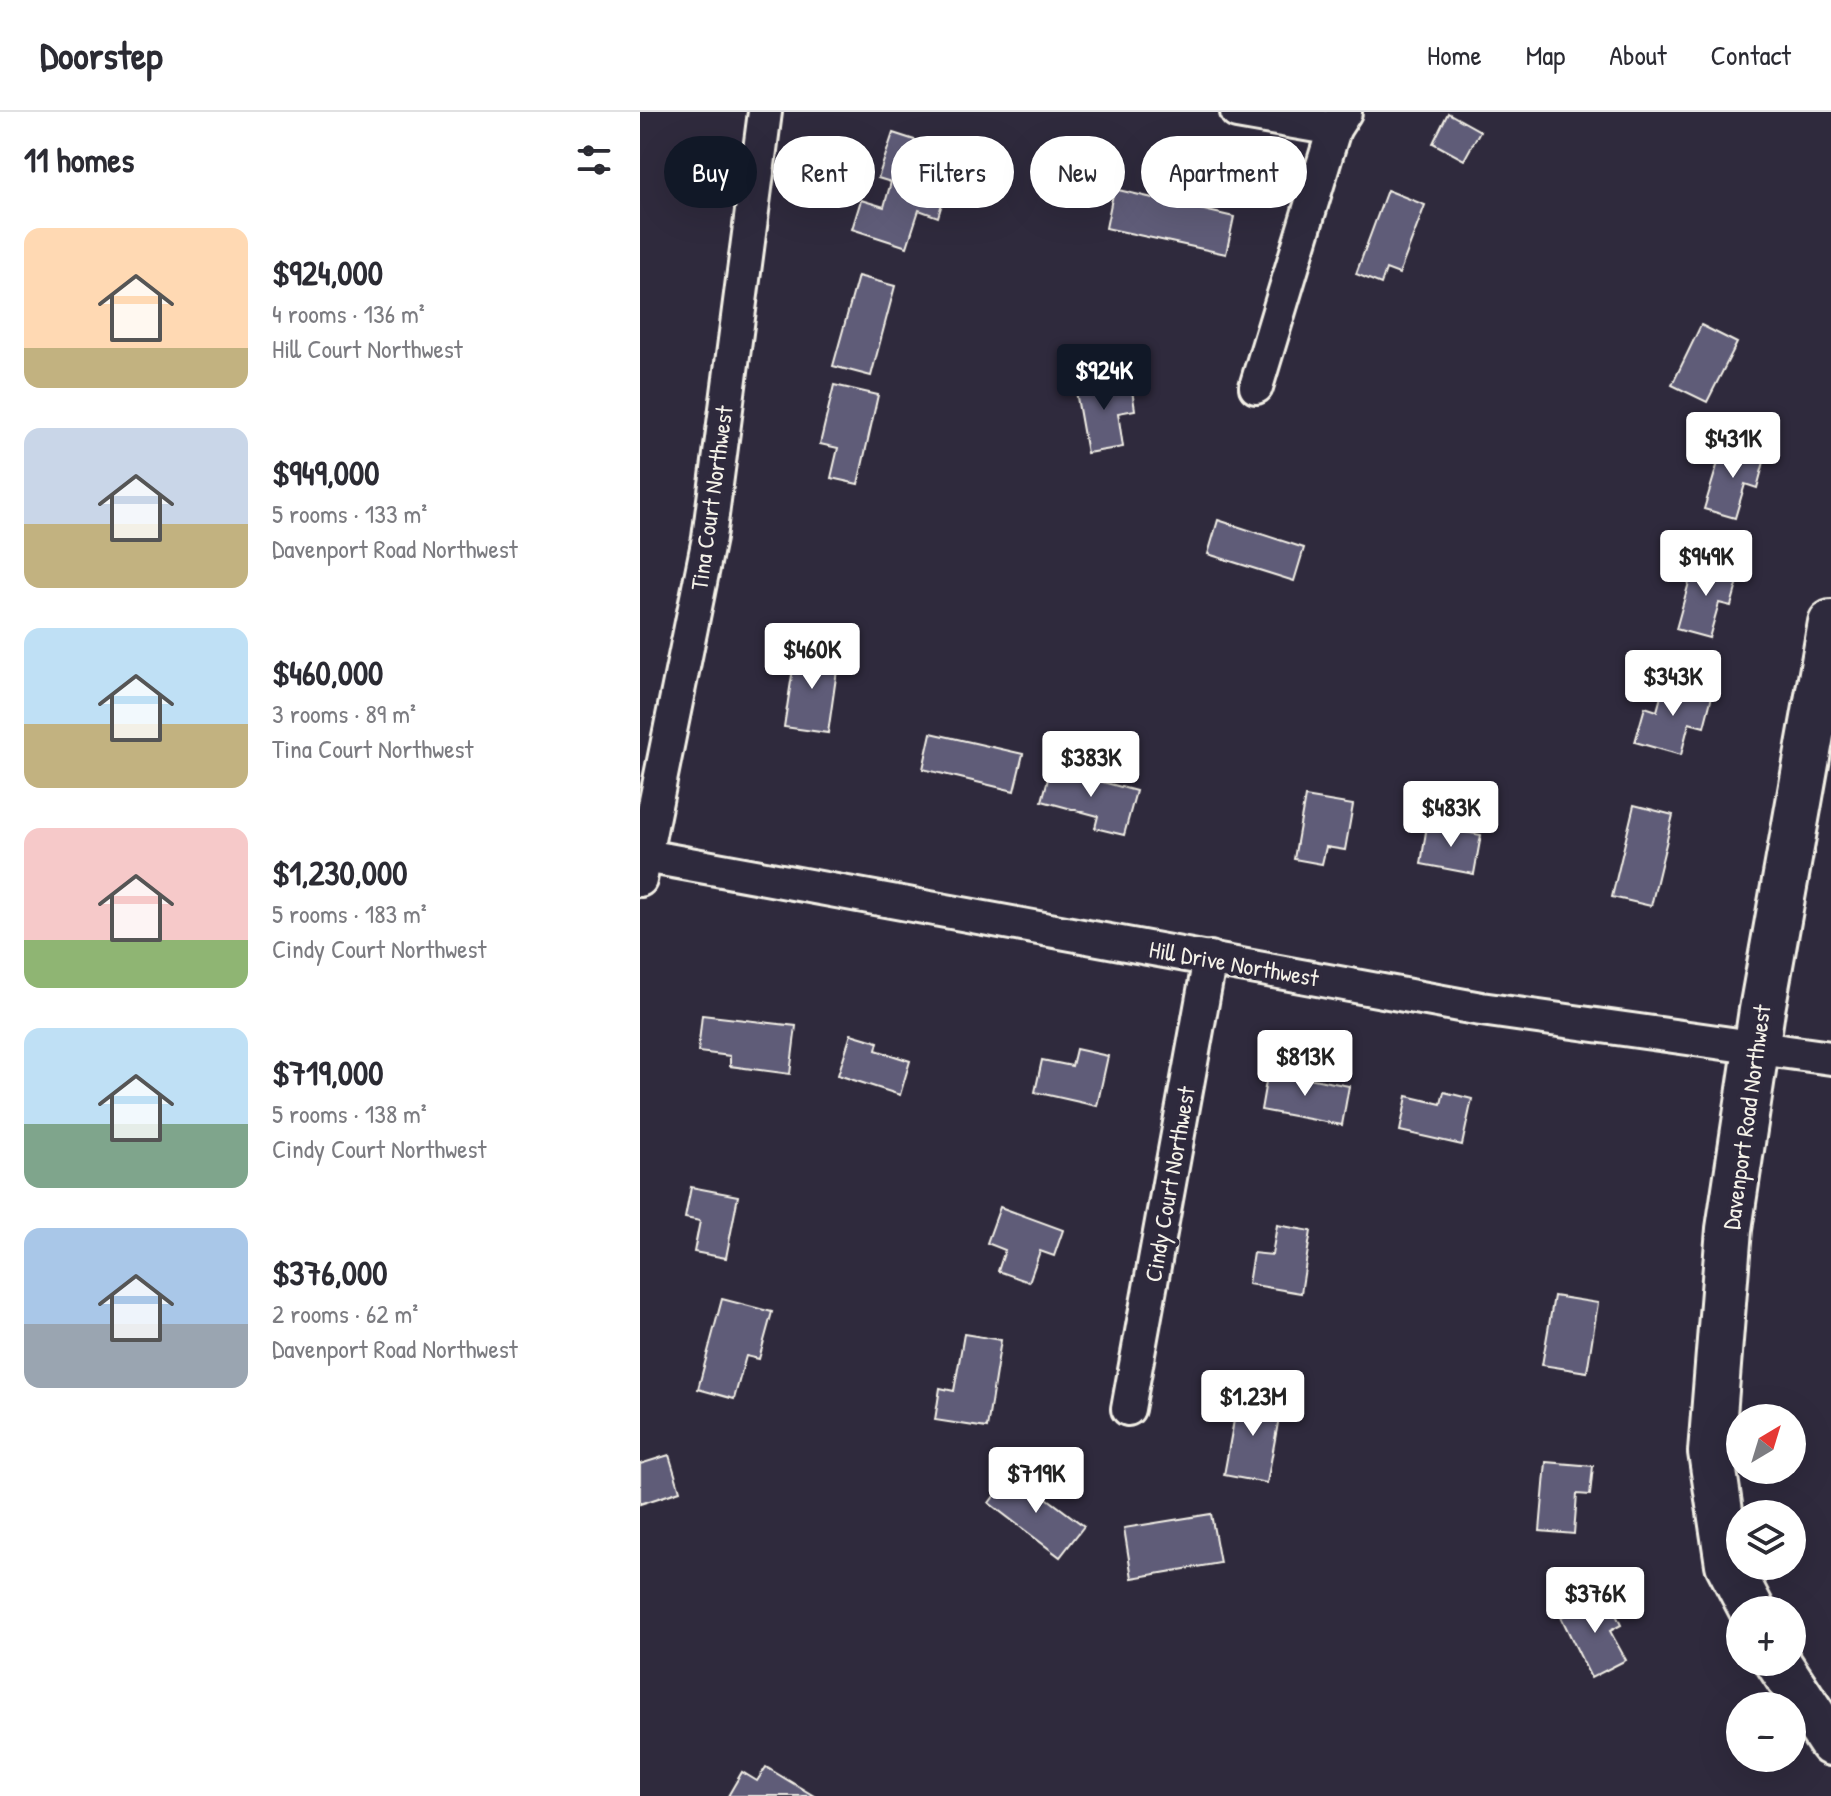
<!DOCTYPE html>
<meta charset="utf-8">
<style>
:root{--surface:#fff;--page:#f7f7f7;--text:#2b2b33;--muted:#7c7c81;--line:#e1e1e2;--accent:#111827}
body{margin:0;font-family:"Patrick Hand",sans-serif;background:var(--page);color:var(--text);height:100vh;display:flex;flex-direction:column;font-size:30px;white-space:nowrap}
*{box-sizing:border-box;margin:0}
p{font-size:26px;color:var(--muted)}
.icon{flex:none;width:44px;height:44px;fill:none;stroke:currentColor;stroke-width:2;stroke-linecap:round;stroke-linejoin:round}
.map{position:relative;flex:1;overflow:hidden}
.panel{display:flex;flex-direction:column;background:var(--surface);width:640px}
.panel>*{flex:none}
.guide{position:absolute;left:24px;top:24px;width:760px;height:72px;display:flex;gap:16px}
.needle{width:52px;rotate:38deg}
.fabs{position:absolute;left:1086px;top:1292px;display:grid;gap:16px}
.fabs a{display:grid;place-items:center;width:80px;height:80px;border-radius:50%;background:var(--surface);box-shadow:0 8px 32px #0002;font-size:40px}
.price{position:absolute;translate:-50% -68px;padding:0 18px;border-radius:8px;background:#fff;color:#222;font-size:26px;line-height:52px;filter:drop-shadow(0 2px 4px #0008)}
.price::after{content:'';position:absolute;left:50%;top:48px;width:24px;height:18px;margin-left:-12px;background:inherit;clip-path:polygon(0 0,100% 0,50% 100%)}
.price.active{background:var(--accent);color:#fff}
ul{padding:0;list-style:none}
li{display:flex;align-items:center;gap:24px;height:200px;padding:0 24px}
li span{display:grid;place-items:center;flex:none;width:224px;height:160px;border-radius:16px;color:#555}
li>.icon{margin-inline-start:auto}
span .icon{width:96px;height:96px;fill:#fffc;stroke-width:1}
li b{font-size:34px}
h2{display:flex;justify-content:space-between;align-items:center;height:96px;padding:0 24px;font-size:34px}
.pill{padding:0 28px;border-radius:36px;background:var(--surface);box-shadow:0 8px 32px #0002;font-size:28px;line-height:72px}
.pill.active{background:var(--accent);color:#fff}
header{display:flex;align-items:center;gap:48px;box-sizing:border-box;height:112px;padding:0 40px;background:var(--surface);border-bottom:2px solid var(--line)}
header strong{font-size:38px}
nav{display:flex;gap:44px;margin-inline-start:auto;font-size:28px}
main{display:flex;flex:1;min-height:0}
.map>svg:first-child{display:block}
.building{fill:#5e5b78;stroke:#f4f1e8;stroke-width:2}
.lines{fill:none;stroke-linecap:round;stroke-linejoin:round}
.street-casing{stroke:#f4f1e8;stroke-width:38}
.secondary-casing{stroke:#f4f1e8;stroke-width:50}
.street{stroke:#2f2a3d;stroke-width:32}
.secondary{stroke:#2f2a3d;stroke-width:44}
.labels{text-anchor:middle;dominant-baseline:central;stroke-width:8;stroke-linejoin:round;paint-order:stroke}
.street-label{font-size:24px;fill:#f4f1e8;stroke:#2f2a3d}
</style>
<header>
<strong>Doorstep</strong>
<nav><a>Home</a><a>Map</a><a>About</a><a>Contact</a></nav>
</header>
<main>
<section class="panel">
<h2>11 homes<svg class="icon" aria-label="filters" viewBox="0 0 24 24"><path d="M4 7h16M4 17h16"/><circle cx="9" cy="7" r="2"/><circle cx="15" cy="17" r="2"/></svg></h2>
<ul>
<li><span style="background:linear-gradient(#ffd9b3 75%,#c2b280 0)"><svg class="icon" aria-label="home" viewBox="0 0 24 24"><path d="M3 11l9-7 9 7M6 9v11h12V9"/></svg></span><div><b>$924,000</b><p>4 rooms · 136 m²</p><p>Hill Court Northwest</p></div></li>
<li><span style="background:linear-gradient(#c9d6e8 60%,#c2b280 0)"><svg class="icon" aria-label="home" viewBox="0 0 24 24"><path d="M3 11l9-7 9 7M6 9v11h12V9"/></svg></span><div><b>$949,000</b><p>5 rooms · 133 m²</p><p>Davenport Road Northwest</p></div></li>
<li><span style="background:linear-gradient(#bfe0f5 60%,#c2b280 0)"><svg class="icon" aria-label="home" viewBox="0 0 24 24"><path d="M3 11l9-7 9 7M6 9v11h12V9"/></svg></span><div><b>$460,000</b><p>3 rooms · 89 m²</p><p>Tina Court Northwest</p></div></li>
<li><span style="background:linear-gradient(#f6c9c9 70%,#8fb573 0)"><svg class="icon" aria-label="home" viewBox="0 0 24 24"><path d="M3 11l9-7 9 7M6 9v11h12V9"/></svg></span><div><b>$1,230,000</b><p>5 rooms · 183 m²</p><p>Cindy Court Northwest</p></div></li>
<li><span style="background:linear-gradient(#bfe0f5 60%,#7fa58c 0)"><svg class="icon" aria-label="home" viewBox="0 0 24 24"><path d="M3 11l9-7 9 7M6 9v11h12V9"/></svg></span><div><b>$719,000</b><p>5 rooms · 138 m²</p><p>Cindy Court Northwest</p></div></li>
<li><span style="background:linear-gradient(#a9c7e8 60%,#9aa5b1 0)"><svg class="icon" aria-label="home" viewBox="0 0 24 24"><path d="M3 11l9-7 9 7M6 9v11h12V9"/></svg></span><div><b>$376,000</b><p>2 rooms · 62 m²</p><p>Davenport Road Northwest</p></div></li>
</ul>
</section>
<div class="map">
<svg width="1191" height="1684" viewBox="0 0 1191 1684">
<rect width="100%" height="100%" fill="#2f2a3d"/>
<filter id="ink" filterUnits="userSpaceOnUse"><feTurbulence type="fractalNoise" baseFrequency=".0125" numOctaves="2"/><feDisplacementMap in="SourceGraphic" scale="16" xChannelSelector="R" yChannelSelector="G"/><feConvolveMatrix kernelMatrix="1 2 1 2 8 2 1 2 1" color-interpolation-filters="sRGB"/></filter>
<g filter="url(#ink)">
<!-- building -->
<g class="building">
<polygon points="808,1 840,19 824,48 793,31"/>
<polygon points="253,21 296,35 283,78 304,85 298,105 279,98 267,135 212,117 221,88 244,95 251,70 238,66"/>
<polygon points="474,77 594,105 586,142 466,116"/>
<polygon points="747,78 785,93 759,162 746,157 741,172 716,162"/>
<polygon points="218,164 255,174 231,264 193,254"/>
<polygon points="1061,213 1097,231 1067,290 1032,273"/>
<polygon points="490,265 495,298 478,301 483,335 447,341 435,274"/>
<polygon points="194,273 238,283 218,372 191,366 198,336 180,332"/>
<polygon points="1083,334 1125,346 1117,376 1105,372 1095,406 1064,397"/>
<polygon points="578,408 664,436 654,469 568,442"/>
<polygon points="1055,449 1100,462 1091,494 1079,491 1069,526 1036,517"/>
<polygon points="156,537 199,544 188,621 144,615"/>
<polygon points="1025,570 1072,584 1064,615 1049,611 1041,643 995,630 1005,595 1017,599"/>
<polygon points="291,621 383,642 374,679 283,657"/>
<polygon points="411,656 496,679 484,723 455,716 458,704 402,689"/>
<polygon points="665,685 713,693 705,738 686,735 682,752 654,747"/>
<polygon points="994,693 1033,703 1011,794 972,785"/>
<polygon points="787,713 841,723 834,762 781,752"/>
<polygon points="62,903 156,914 150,962 90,954 90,944 58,940"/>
<polygon points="211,922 238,930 236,938 270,949 260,983 198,963"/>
<polygon points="436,937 468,944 457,994 395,980 402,948 432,954"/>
<polygon points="628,958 709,974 702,1013 621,998"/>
<polygon points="804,980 832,987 822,1033 760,1019 767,984 801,992"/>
<polygon points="51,1075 98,1084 86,1146 54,1140 60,1109 45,1106"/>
<polygon points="360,1095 423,1118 414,1144 400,1139 389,1170 358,1159 365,1138 347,1131"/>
<polygon points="637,1113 671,1119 661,1181 608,1172 613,1141 632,1143"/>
<polygon points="914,1184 958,1191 947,1260 902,1253"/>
<polygon points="82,1187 132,1200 119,1247 106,1244 94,1287 58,1277"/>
<polygon points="324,1222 361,1228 347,1316 295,1308 300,1276 314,1279"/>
<polygon points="599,1281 642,1289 627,1371 584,1363"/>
<polygon points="29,1343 40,1379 0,1392 0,1352"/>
<polygon points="906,1350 953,1354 950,1383 937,1382 934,1422 900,1419"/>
<polygon points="372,1360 444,1414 420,1445 349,1391"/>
<polygon points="571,1402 580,1451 492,1466 484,1416"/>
<polygon points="966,1482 981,1513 970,1519 986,1548 951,1566 921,1505"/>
<polygon points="126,1655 174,1684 88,1684 102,1660 117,1669"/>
</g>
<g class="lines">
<!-- street casing -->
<g class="street-casing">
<g id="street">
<polyline points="597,0 694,17"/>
<polyline points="616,275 694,17 705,0"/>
<polyline points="0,743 841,897 1191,946"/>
<polyline points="0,768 69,426 125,0"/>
<polyline points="488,1297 570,846"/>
</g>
</g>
<!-- secondary casing -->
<g class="secondary-casing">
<g id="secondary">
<polyline points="1112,1498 1088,1452 1071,1340 1089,1117 1122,898 1191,511"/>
<polyline points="1138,1550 1191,1631"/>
</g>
</g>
<!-- street -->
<use href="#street" class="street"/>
<!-- secondary -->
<use href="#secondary" class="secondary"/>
</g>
</g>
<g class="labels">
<!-- street labels -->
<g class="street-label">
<text transform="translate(71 386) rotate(-82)">Tina Court Northwest</text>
<text transform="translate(594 851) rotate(10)">Hill Drive Northwest</text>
<text transform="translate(1106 1005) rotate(-82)">Davenport Road Northwest</text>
<text transform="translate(529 1072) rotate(-80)">Cindy Court Northwest</text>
</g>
</g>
</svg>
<div class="fabs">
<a><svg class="needle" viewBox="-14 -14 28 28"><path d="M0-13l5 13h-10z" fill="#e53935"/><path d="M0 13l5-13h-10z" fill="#7c7c81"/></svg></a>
<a><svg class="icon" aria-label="layers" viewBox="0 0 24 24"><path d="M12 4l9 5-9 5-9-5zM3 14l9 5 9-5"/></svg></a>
<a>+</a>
<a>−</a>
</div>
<b class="price active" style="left:464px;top:300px">$924K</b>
<b class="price" style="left:1093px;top:368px">$431K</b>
<b class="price" style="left:1066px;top:486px">$949K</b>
<b class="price" style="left:172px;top:579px">$460K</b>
<b class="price" style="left:1033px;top:606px">$343K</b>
<b class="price" style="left:451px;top:687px">$383K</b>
<b class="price" style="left:811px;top:737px">$483K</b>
<b class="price" style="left:665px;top:986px">$813K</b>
<b class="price" style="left:613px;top:1326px">$1.23M</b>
<b class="price" style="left:396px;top:1403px">$719K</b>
<b class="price" style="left:955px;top:1523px">$376K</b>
<div class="guide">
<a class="pill active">Buy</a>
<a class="pill">Rent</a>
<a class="pill">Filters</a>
<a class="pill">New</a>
<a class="pill">Apartment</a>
</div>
</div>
</main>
